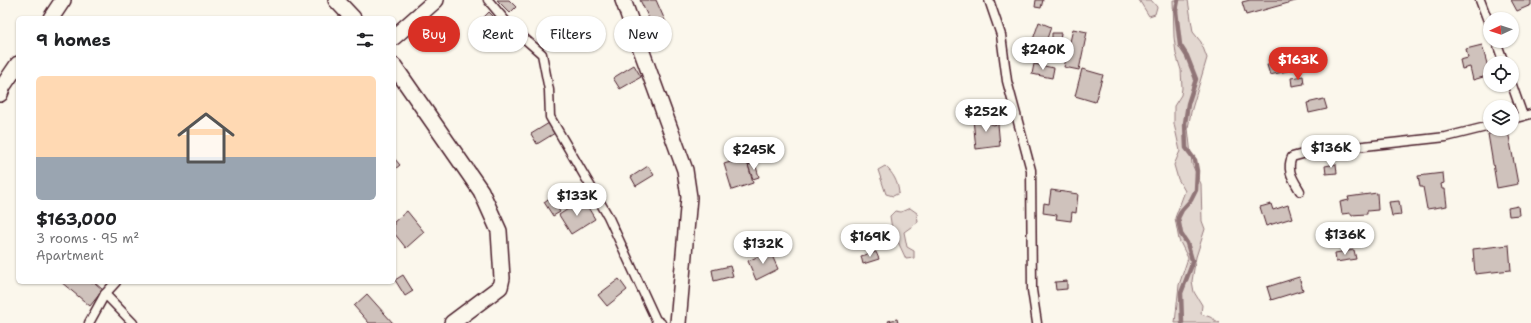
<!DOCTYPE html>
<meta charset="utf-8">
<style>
:root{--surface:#fff;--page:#f2f2f2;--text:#202124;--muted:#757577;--accent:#d93025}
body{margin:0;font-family:"Shantell Sans",sans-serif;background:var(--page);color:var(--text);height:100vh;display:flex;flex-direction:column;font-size:15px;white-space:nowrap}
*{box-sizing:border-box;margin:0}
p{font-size:13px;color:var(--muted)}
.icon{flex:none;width:22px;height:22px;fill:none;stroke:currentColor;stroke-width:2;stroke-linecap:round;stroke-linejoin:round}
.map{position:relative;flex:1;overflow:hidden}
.drawer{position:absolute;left:16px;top:16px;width:380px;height:268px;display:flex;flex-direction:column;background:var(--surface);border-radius:6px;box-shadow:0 1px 3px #0004}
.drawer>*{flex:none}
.hud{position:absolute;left:408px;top:16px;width:380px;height:36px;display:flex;gap:8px}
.needle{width:26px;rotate:266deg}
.fabs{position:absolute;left:1483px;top:12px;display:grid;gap:8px}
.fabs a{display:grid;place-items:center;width:36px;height:36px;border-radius:50%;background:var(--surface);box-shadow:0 1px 3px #0004;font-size:20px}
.price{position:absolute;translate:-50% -34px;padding:0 9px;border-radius:14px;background:#fff;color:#222;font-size:13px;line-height:26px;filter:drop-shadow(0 1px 2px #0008)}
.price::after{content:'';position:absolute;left:50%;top:24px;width:12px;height:9px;margin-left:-6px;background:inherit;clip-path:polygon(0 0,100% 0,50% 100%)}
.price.current{background:var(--accent);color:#fff}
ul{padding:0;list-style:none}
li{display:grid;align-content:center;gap:8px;height:212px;padding:0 20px}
li span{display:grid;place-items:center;height:124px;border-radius:6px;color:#555}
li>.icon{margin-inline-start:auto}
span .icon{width:72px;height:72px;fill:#fffc;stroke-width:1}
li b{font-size:17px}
h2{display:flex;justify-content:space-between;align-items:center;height:48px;padding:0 20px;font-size:17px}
.pill{padding:0 14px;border-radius:18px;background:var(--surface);box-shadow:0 1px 3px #0004;font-size:14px;line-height:36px}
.pill.current{background:var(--accent);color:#fff}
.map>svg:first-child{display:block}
.green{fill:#e2d7d0;stroke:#967b7e}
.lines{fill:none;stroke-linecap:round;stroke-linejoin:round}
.stream{stroke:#907477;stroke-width:4.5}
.building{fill:#cfc2bc;stroke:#4a1f2b}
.service-casing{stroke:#4a1f2b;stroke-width:11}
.minor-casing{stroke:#4a1f2b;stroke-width:18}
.service{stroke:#fbf7ec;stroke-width:8}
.minor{stroke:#fbf7ec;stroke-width:15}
</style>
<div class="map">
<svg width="1531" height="323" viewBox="0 0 1531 323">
<rect width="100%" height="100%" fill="#fbf7ec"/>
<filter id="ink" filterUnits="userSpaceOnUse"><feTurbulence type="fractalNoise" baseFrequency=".025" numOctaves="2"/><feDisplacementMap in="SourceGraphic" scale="8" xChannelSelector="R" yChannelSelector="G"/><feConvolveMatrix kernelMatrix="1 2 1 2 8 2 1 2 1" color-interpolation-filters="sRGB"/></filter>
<g filter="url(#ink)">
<!-- green -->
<g class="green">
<polygon points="1139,0 1151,0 1157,7 1155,14 1149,16"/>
<polygon points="1173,0 1188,0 1193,32 1201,42 1207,58 1191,112 1188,128 1192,164 1201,184 1202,221 1205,229 1196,257 1192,281 1194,292 1202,305 1201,314 1210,317 1220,323 1175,323 1179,285 1188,258 1179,240 1175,218 1185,191 1178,179 1174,165 1180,151 1174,124 1174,106 1181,95 1182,88 1181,70 1176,54 1174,37"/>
<path d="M885 166C893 173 898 182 899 193L893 196 886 194 878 170Z"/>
<polygon points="910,208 917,213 918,222 904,232 907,247 914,251 914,258 906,259 892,229 890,216 895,211 901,212"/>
</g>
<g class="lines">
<!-- stream -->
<polyline class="stream" points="1178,0 1176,11 1180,45 1187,56 1196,79 1188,104 1185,123 1186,148 1195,160 1197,171 1196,190 1191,200 1182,210 1178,218 1181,234 1187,243 1192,260 1191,267 1181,293 1182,323"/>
</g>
<!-- building -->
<g class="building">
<polygon points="497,0 509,0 516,7 510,13"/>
<polygon points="640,0 656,0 667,25 655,31"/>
<polygon points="1036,0 1043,0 1041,8 1035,7"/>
<polygon points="1250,0 1299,0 1246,15 1242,2"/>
<polygon points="1511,0 1531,0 1531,5 1517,11"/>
<polygon points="489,12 497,20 491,26 483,18"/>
<polygon points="1039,22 1051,27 1042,53 1030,48"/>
<polygon points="489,28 498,37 485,49 476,40"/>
<polygon points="1073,29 1087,32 1079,70 1064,67"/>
<polygon points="1052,33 1061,33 1060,40 1052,39"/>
<polygon points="1482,45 1490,75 1473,80 1470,67 1462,69 1460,60 1468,58 1466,49"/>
<polygon points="1315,54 1317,64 1270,75 1267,65"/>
<polygon points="1034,64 1054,68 1052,78 1032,74"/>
<polygon points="634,65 641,77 620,89 613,78"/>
<polygon points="1082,69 1103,75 1095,102 1075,96"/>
<polygon points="1303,76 1304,84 1292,86 1291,78"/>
<polygon points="1324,99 1327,109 1309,113 1307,103"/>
<polygon points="991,117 992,125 998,124 1000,146 976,149 973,119"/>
<polygon points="549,123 555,133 537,144 531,134"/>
<polygon points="1508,131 1518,184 1497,188 1488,134"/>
<polygon points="746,157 753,183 732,190 724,164"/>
<polygon points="394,158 400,165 394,170"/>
<polygon points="755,163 759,177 753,179 748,165"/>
<polygon points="1336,164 1337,173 1326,174 1325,166"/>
<polygon points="648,166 654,175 636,186 631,177"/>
<polygon points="1443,173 1444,183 1441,184 1442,189 1445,189 1447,206 1427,209 1423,187 1420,187 1418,176"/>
<polygon points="1051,190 1078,194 1076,213 1072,212 1071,221 1056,219 1057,215 1043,213 1044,203 1049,204"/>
<polygon points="1377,193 1378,210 1367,211 1367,214 1351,215 1351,213 1342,214 1340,202 1349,200 1348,197"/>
<polygon points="551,197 560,212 553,216 544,202"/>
<polygon points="583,199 595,219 571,234 559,215"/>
<polygon points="1399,201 1401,215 1392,216 1389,202"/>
<polygon points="1271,204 1273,210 1288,205 1292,218 1266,226 1260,207"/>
<polygon points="1518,206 1519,215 1509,216 1508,208"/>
<polygon points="407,211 424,232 406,248 394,233 394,222"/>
<polygon points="1509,245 1511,270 1475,274 1473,249"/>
<polygon points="1354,250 1356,259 1336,262 1335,253"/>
<polygon points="770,251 778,269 756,280 748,261"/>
<polygon points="876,252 879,259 863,264 861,256"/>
<polygon points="730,266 733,276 714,281 712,270"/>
<polygon points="403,275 413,291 405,296 395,280"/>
<polygon points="1299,277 1303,290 1271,300 1267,287"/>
<polygon points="619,279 627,290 607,306 598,295"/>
<polygon points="1067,281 1067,289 1056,290 1055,282"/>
<polygon points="61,282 94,282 103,290 90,306"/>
<polygon points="367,294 393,323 369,323 354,306"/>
<polygon points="897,319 898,323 889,323 888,321"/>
</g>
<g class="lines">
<!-- service casing -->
<g class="service-casing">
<g id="service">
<polyline points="488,0 509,25 542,54 549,90 550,117 608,216 656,320 661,323"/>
<polyline points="989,0 1001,35 1007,81 1031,170 1032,290 1037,323"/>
<polyline points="1480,0 1490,26"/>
<polyline points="1496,41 1504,63"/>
<polyline points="1512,85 1523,116"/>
<polyline points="1512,119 1531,114"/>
<path d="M1300 191C1293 179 1286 170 1292 157L1310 152 1446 137 1490 126"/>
<polyline points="105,294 133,323"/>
<polyline points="89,323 105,294 116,282"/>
</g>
</g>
<!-- minor casing -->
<g class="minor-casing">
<g id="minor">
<polyline points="336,0 353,18"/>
<polyline points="623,0 685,170 689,197 678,323"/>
<polyline points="51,18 63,0"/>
<polyline points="394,37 436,0"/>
<polyline points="394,66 481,191 499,231 502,278 500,287 452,323"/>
<polyline points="0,94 3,86 18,64"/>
</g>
</g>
<!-- service -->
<use href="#service" class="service"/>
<!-- minor -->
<use href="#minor" class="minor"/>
</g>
</g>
</svg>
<div class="fabs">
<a><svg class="needle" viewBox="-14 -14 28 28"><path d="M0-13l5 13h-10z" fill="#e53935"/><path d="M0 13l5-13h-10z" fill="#757577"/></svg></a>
<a><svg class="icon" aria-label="locate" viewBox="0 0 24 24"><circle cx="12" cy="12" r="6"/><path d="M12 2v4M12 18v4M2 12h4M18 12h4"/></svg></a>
<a><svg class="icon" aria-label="layers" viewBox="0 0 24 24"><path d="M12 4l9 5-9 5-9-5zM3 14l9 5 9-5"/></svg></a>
</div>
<b class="price" style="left:1043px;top:71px">$240K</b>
<b class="price current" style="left:1298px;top:81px">$163K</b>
<b class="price" style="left:986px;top:133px">$252K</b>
<b class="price" style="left:1331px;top:169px">$136K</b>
<b class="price" style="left:754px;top:171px">$245K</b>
<b class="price" style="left:577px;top:217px">$133K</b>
<b class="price" style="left:1345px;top:256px">$136K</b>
<b class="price" style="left:870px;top:258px">$169K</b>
<b class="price" style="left:763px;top:265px">$132K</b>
<div class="hud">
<a class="pill current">Buy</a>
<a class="pill">Rent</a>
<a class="pill">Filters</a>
<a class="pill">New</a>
</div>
<section class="drawer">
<h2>9 homes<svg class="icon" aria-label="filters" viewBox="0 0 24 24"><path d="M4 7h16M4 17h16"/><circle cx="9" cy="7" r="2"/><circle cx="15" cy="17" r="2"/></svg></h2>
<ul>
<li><span style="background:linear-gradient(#ffd9b3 65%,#9aa5b1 0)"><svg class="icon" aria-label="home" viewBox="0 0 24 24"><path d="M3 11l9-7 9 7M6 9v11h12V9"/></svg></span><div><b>$163,000</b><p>3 rooms · 95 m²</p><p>Apartment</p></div></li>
</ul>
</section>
</div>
